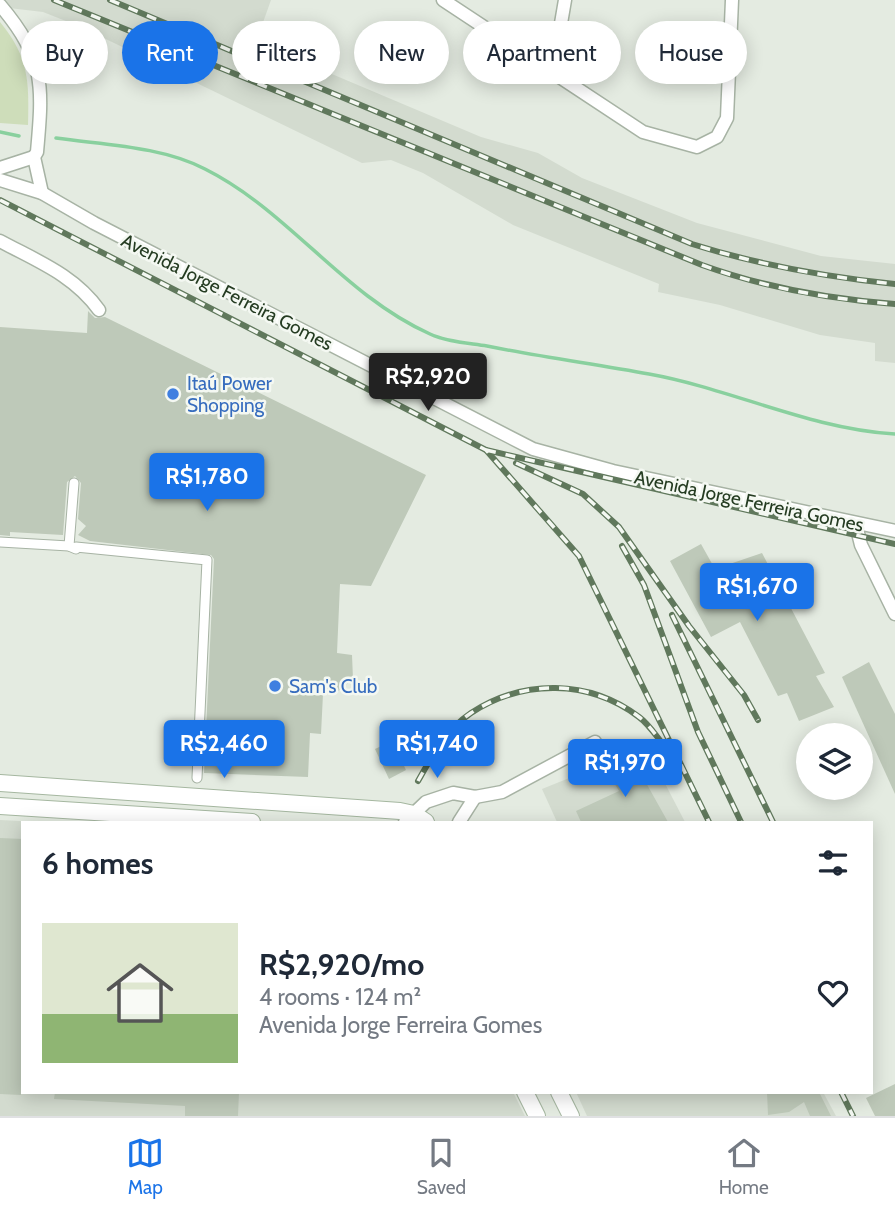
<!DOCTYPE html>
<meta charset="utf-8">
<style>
:root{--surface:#fff;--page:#f2f2f3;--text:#1f2937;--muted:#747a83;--line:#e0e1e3;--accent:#1a73e8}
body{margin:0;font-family:Cabin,sans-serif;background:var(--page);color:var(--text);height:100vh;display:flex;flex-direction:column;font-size:26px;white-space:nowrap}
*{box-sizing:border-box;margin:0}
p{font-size:23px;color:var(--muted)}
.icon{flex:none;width:38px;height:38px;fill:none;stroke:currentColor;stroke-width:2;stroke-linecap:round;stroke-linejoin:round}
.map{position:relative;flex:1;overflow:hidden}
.sheet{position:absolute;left:21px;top:821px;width:852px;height:273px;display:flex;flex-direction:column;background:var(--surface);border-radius:0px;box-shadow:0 4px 18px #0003}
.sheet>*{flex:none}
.banner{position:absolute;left:21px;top:21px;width:854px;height:63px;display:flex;gap:14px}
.buttons{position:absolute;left:796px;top:723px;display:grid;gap:14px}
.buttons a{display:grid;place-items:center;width:77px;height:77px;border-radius:50%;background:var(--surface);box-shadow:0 4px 18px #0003;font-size:35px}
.price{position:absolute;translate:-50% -60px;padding:0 16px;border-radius:7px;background:var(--accent);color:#fff;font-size:23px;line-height:46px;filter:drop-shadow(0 2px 4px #0008)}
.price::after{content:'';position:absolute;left:50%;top:42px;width:21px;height:16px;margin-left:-10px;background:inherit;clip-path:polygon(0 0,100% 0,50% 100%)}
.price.current{background:#222;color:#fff}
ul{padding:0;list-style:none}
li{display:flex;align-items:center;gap:21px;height:175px;padding:0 21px}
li+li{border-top:2px solid var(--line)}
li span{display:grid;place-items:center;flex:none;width:196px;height:140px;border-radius:0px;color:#555}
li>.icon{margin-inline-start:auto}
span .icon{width:84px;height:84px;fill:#fffc;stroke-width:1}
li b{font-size:30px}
h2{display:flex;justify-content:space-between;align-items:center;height:84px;padding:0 21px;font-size:30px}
.tag{padding:0 24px;border-radius:32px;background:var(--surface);box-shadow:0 4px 18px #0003;font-size:24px;line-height:63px}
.tag.current{background:var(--accent);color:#fff}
.tab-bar{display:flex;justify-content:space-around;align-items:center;height:98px;border-top:2px solid var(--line);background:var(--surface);font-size:19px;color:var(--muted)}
.tab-bar a{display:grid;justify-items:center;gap:4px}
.tab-bar .current{color:var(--accent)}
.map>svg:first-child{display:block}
.built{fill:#d3dbcf}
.green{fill:#ceddba}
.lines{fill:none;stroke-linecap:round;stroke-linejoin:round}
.stream{stroke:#89d09e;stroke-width:3.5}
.building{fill:#bec9b9}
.pedestrian-casing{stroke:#a7b3a4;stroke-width:11}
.minor-casing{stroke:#a7b3a4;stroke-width:15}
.secondary-casing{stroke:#a5b7a0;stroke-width:18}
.pedestrian{stroke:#fff;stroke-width:9}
.minor{stroke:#fff;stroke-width:12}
.secondary{stroke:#fff;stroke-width:16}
.rail-casing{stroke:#60785c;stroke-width:6}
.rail{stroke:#f4f8f2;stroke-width:3.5;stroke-dasharray:10;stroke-linecap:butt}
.shop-dot{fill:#3f7fe0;stroke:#f4f8f2;stroke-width:2.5}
.labels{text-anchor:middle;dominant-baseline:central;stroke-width:5;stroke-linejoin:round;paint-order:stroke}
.street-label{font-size:19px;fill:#253c22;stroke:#f4f8f2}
.shop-label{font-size:19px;fill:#366cbe;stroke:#f4f8f2;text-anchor:start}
</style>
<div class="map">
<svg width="895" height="1116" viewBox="0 0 895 1116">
<rect width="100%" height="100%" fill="#e4ebe1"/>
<!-- built -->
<g class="built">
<polygon points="0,0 271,0 256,42 481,137 538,153 582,178 697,223 821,256 895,264 895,363 875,361 875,343 820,335 720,305 658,292 659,284 513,225 423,173 391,160 362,163 81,27 43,12 9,8"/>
<polygon points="646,747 685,822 557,822 542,789"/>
<polygon points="0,820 40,822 23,822 23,1092 513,1092 525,1116 0,1116"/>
<polygon points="576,1092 823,1092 836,1116 587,1116"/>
</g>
<!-- green -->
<path class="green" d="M0 22C29 57 29 81 28 125L0 123Z"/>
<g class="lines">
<!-- stream -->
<g class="stream">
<polyline points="0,132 19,136"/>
<path d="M56 138C104 145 161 146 205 169 289 211 343 295 430 334 447 342 469 343 487 346 541 357 595 364 649 374 732 389 810 429 895 434"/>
</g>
</g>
<!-- building -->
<g class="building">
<polygon points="88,311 95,318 105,317 426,475 371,586 340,584 337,653 352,655 353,679 336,693 323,694 321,734 310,733 308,777 204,773 214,559 211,555 90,541 78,535 86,526 78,519 81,483 75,476 67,482 63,535 10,532 10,536 0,535 0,327 87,333"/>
<polygon points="701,544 715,569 762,553 825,673 816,676 834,707 799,721 787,693 778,696 740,622 711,637 670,561"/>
<polygon points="869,662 895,714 895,794 842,677"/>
<polygon points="392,741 406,770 389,779 375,749"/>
<polygon points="631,756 668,822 581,822 576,811 619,791 605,768"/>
<polygon points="0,838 23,839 21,1095 0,1094"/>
<polygon points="895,1084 895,1116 875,1116 866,1098"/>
<polygon points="55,1092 239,1092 238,1116 185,1116 185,1106 54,1099"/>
<polygon points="767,1092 819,1092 831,1116 810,1116 804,1102 789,1112 768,1115"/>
</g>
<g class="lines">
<!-- pedestrian casing -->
<g class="pedestrian-casing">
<g id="pedestrian">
<polyline points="0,542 69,546 76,549"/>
<polyline points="69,546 74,483"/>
<polyline points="76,547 207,560 197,778"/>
</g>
</g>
<!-- minor casing -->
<g class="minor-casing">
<g id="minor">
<polyline points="443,0 643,132 697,147 717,137 727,118 732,0"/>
<path d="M0 5C45 58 43 86 37 152L34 157 42 193"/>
<polyline points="553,70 565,0"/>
<polyline points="0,168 34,157"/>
<polyline points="0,180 42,193 94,223 533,449 613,471 895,531"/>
<path d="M0 241C37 261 74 275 99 310"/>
<polyline points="856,525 861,545 895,614"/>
<polyline points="405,822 426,802 453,793 475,797 502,792 595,742"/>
<polyline points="459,822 475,797"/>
</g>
</g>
<!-- secondary casing -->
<g class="secondary-casing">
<g id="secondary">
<polyline points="0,783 400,811 414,814 426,822"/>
<polyline points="0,806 252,822"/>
<polyline points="525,1092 537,1116"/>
<polyline points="559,1092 571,1116"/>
</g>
</g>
<!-- pedestrian -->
<use href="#pedestrian" class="pedestrian"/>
<!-- minor -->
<use href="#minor" class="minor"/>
<!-- secondary -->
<use href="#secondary" class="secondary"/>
<!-- rail casing -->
<g class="rail-casing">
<g id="rail">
<path d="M54 0 702 265C766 288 827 299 895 304"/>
<path d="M110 0 692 244C759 265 826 277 895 284"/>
<polyline points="0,200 486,450 579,556 709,822"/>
<polyline points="486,450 895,544"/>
<polyline points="516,463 583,494 619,527 689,626 744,695 758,720"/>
<polyline points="622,546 644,585 698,732 741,822"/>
<polyline points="672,615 773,822"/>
<path d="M418 781C432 756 447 729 471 713 523 679 589 679 639 717 650 725 658 739 667 749"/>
<polyline points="841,1092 853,1116"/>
</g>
</g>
<!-- rail -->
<use href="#rail" class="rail"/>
</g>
<!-- markers -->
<g class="shop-dot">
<circle cx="173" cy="394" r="7"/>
<circle cx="275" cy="686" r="7"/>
</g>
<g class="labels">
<!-- street labels -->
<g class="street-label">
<text transform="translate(227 292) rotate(27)">Avenida Jorge Ferreira Gomes</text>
<text transform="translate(749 501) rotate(12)">Avenida Jorge Ferreira Gomes</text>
</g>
<!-- shop labels -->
<g class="shop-label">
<text x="187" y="383">Itaú Power<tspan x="187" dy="22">Shopping</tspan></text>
<text x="289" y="686">Sam's Club</text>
</g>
</g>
</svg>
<div class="buttons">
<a><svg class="icon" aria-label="layers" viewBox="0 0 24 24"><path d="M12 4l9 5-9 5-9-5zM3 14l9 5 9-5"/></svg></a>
</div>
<b class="price current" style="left:428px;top:413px">R$2,920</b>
<b class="price" style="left:207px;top:513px">R$1,780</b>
<b class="price" style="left:757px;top:623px">R$1,670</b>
<b class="price" style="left:224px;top:780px">R$2,460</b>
<b class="price" style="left:437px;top:780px">R$1,740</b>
<b class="price" style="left:625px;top:799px">R$1,970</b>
<div class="banner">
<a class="tag">Buy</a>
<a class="tag current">Rent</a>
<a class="tag">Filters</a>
<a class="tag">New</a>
<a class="tag">Apartment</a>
<a class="tag">House</a>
</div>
<section class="sheet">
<h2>6 homes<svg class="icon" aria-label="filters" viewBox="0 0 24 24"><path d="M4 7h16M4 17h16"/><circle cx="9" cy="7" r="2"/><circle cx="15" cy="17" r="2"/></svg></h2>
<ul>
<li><span style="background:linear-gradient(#dfe7d0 65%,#8fb573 0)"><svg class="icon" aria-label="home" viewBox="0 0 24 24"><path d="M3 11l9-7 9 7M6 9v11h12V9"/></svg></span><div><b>R$2,920/mo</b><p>4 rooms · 124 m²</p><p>Avenida Jorge Ferreira Gomes</p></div><svg class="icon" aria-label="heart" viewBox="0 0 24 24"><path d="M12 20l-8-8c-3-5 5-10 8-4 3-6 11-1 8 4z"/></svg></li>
</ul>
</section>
</div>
<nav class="tab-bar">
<a class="current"><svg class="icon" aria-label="map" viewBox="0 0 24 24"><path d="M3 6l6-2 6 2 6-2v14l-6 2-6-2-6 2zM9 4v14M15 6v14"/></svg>Map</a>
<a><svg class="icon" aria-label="saved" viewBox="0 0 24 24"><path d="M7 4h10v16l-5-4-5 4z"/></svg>Saved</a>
<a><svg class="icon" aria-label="home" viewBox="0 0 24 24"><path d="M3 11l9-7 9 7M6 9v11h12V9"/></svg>Home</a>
</nav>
